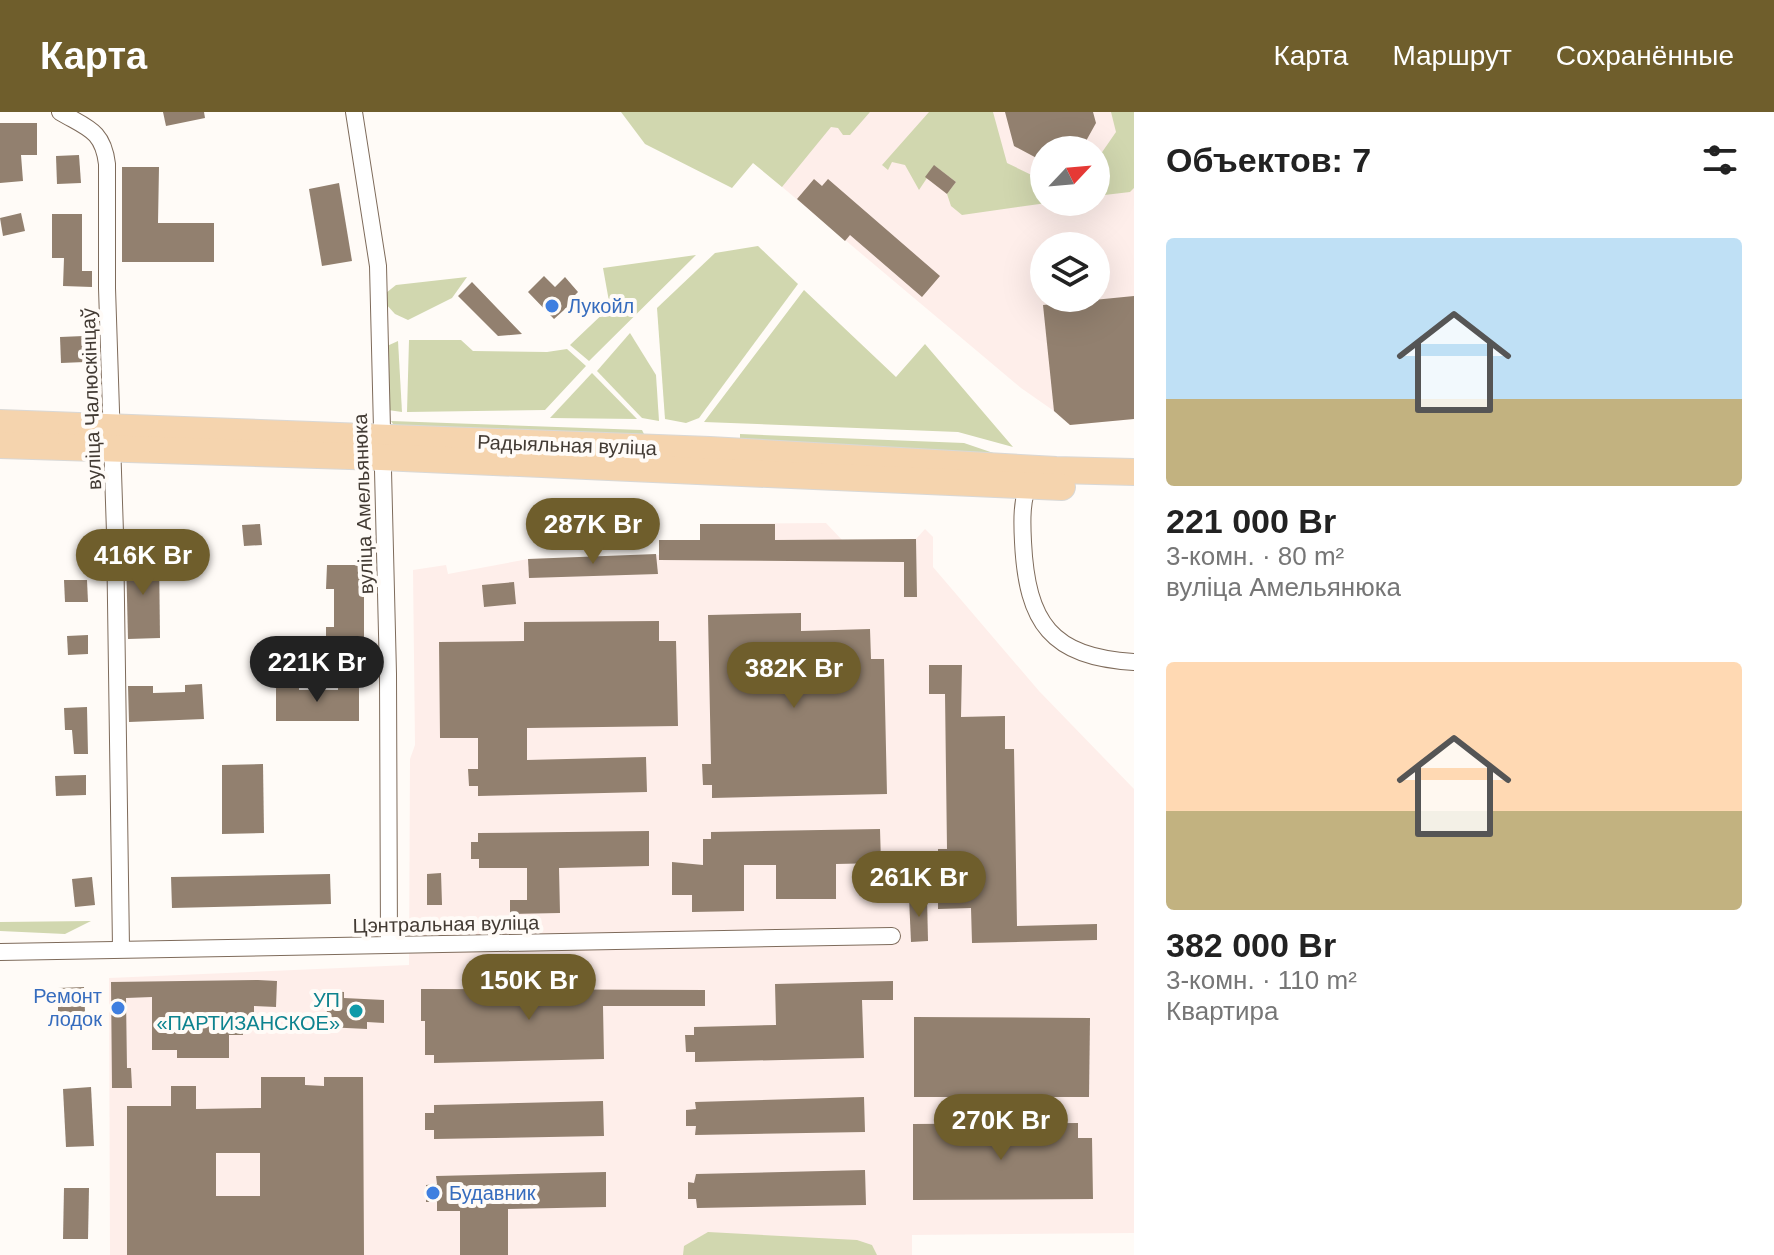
<!DOCTYPE html>
<html lang="ru">
<meta charset="utf-8">
<style>
:root{--surface:#fff;--page:#f6f6f6;--text:#222;--muted:#767676;--accent:#6f5e2c}
body{margin:0;font-family:Helvetica,sans-serif;background:var(--page);color:var(--text);height:100vh;display:flex;flex-direction:column;font-size:30px;white-space:nowrap}
*{box-sizing:border-box;margin:0}
p{font-size:26px;color:var(--muted)}
.icon{flex:none;width:44px;height:44px;fill:none;stroke:currentColor;stroke-width:2;stroke-linecap:round;stroke-linejoin:round}
.map{position:relative;flex:1;overflow:hidden}
.panel{display:flex;flex-direction:column;background:var(--surface);width:640px}
.panel>*{flex:none}
.needle{width:52px;rotate:64deg}
.buttons{position:absolute;left:1030px;top:24px;display:grid;gap:16px}
.buttons a{display:grid;place-items:center;width:80px;height:80px;border-radius:50%;background:var(--surface);box-shadow:0 8px 32px #0002;font-size:40px}
.price{position:absolute;translate:-50% -68px;padding:0 18px;border-radius:28px;background:var(--accent);color:#fff;font-size:26px;line-height:52px;filter:drop-shadow(0 2px 4px #0008)}
.price::after{content:'';position:absolute;left:50%;top:48px;width:24px;height:18px;margin-left:-12px;background:inherit;clip-path:polygon(0 0,100% 0,50% 100%)}
.price.on{background:#222;color:#fff}
ul{padding:0;list-style:none}
li{display:grid;align-content:center;gap:16px;height:424px;padding:0 32px}
li span{display:grid;place-items:center;height:248px;border-radius:8px;color:#555}
li>.icon{margin-inline-start:auto}
span .icon{width:144px;height:144px;fill:#fffc;stroke-width:1}
li b{font-size:34px}
h2{display:flex;justify-content:space-between;align-items:center;height:96px;padding:0 32px;font-size:34px}
header{display:flex;align-items:center;gap:48px;box-sizing:border-box;height:112px;padding:0 40px;background:var(--accent);color:#fff}
header strong{font-size:38px}
nav{display:flex;gap:44px;margin-inline-start:auto;font-size:28px}
main{display:flex;flex:1;min-height:0}
.map>svg:first-child{display:block}
.industrial{fill:#feeeea;fill-rule:evenodd}
.green{fill:#d1d7af}
.building{fill:#92806f;fill-rule:evenodd}
.lines{fill:none;stroke-linecap:round;stroke-linejoin:round}
.street-casing{stroke:#7e6b5b;stroke-width:18}
.primary-casing{stroke:#d9d8d6;stroke-width:28}
.street{stroke:#fff;stroke-width:16}
.primary{stroke:#f5d4ae;stroke-width:26}
.shop-dot{fill:#3f7fe0;stroke:#fffbf7;stroke-width:3}
.culture-dot{fill:#0f9aa8;stroke:#fffbf7;stroke-width:3}
.labels{text-anchor:middle;dominant-baseline:central;stroke-width:8;stroke-linejoin:round;paint-order:stroke}
.shop-label{font-size:20px;fill:#366cbe;stroke:#fffbf7;text-anchor:start}
.street-label{font-size:20px;fill:#433b34;stroke:#fffbf7}
.culture-label{font-size:20px;fill:#0d838f;stroke:#fffbf7;text-anchor:end}
</style>
<header>
<strong>Карта</strong>
<nav><a>Карта</a><a>Маршрут</a><a>Сохранённые</a></nav>
</header>
<main>
<div class="map">
<svg width="1134" height="1143" viewBox="0 0 1134 1143">
<rect width="100%" height="100%" fill="#fffbf7"/>
<!-- industrial -->
<g class="industrial">
<path d="M652 0H1134V307L1070 313 1054 299 1021 276 712 16ZM1044 38H1096V90H1044ZM1044 134H1096V186H1044Z"/>
<polygon points="826,411 842,428 916,427 925,417 933,425 933,455 1039,579 1134,677 1134,1121 912,1123 912,1143 110,1143 109,866 409,853 410,647 415,633 413,458 446,453 448,462 528,447 659,443 659,428 700,428 700,412"/>
</g>
<!-- green -->
<g class="green">
<polygon points="621,0 870,0 850,23 843,23 838,16 831,15 782,75 753,51 732,76 645,32"/>
<polygon points="929,0 993,0 1007,51 1044,69 1044,90 1054,90 962,103 951,94 947,82 956,70 935,54 919,78 905,53 892,50 888,58 882,53"/>
<polygon points="1111,0 1134,0 1134,76 1130,80 1096,84 1096,49 1116,20"/>
<polygon points="758,134 798,172 699,306 686,311 665,307 657,196 715,141"/>
<polygon points="696,143 589,249 570,233 610,195 603,156"/>
<polygon points="467,165 452,186 408,208 395,202 385,191 386,181 396,173"/>
<polygon points="804,178 896,265 925,232 1013,335 958,320 704,310"/>
<polygon points="630,221 656,263 659,309 642,306 597,259"/>
<polygon points="409,228 461,228 473,239 547,240 567,237 586,254 545,298 407,300"/>
<polygon points="398,229 402,300 388,298 387,234"/>
<polygon points="592,261 637,307 550,306"/>
<polygon points="391,309 642,318 645,324 395,315"/>
<polygon points="740,322 964,331 1011,347 740,329"/>
<polygon points="91,809 65,822 0,819 0,810"/>
<polygon points="708,1120 857,1128 872,1133 877,1143 683,1143 684,1134"/>
</g>
<!-- building -->
<g class="building">
<polygon points="163,0 204,0 205,6 166,14"/>
<polygon points="1005,0 1093,0 1096,11 1081,38 1044,38 1044,50 1014,34"/>
<polygon points="0,11 37,11 37,43 21,43 23,69 0,71"/>
<polygon points="79,43 81,71 57,72 56,44"/>
<polygon points="934,53 956,70 947,82 925,65"/>
<polygon points="122,55 159,55 158,111 214,111 214,150 122,150"/>
<polygon points="814,67 822,74 828,67 940,164 922,185 850,123 845,129 797,87"/>
<polygon points="339,71 352,149 322,154 309,77"/>
<polygon points="21,101 25,119 3,124 0,106"/>
<polygon points="52,102 82,102 82,159 92,159 92,175 63,174 64,146 52,146"/>
<polygon points="544,164 555,175 565,165 578,180 571,187 574,189 554,207 528,180"/>
<polygon points="472,170 496,195 522,222 498,224 458,184"/>
<polygon points="1134,184 1134,307 1070,313 1054,299 1043,193"/>
<polygon points="84,224 85,250 61,251 60,225"/>
<polygon points="260,412 262,433 244,434 242,413"/>
<polygon points="700,412 775,412 775,428 916,427 917,485 904,485 904,450 659,448 659,428 700,428"/>
<polygon points="656,442 658,462 529,466 528,447"/>
<polygon points="159,443 160,526 128,527 126,444"/>
<polygon points="327,453 364,453 364,539 326,539 326,515 334,515 334,477 326,477"/>
<polygon points="64,468 87,468 88,490 65,490"/>
<polygon points="514,470 516,492 484,495 482,473"/>
<polygon points="801,501 801,519 870,517 871,547 884,547 887,682 712,686 712,673 703,673 702,652 711,652 708,503"/>
<polygon points="659,509 659,529 676,529 678,614 527,616 527,648 646,645 647,680 478,684 478,674 469,674 468,657 478,657 478,626 440,626 439,530 524,529 524,510"/>
<polygon points="88,523 88,542 68,543 67,524"/>
<polygon points="929,553 962,553 961,605 1005,604 1005,637 1014,637 1017,814 1097,812 1097,828 972,831 971,796 938,797 938,737 947,737 945,582 929,582"/>
<polygon points="202,572 204,607 129,610 128,574 153,574 153,581 185,580 185,573"/>
<polygon points="276,572 299,572 299,578 338,578 338,574 359,574 359,609 276,609"/>
<polygon points="87,595 88,642 74,642 72,618 65,618 64,596"/>
<polygon points="263,652 264,721 222,722 222,653"/>
<polygon points="86,663 86,683 56,684 55,664"/>
<polygon points="880,717 881,751 836,752 836,787 776,787 776,753 744,753 744,799 692,800 692,783 672,783 672,750 703,753 703,727 711,727 711,720"/>
<polygon points="649,719 649,754 559,756 560,801 510,802 510,788 527,788 527,756 479,756 479,747 471,747 471,730 478,730 478,721"/>
<polygon points="441,761 442,793 427,793 427,762"/>
<polygon points="330,762 331,792 172,796 171,765"/>
<polygon points="92,765 95,793 75,795 72,767"/>
<polygon points="909,785 927,785 928,829 911,830"/>
<polygon points="258,868 277,869 276,895 254,894 254,914 243,914 243,923 229,923 229,946 177,946 177,938 152,938 152,885 126,886 127,956 131,956 132,976 112,976 111,870"/>
<polygon points="893,869 893,888 862,888 864,946 695,950 695,940 686,940 685,923 694,923 694,915 776,913 775,872"/>
<polygon points="84,875 85,900 58,901 58,876"/>
<polygon points="421,877 705,878 705,894 603,894 604,947 434,951 434,943 425,943 425,909 421,909"/>
<polygon points="328,879 344,880 344,886 384,888 384,911 367,910 367,917 326,915"/>
<polygon points="914,905 1090,906 1089,985 914,985"/>
<path d="M261 965H305V973L324 974V965H363L364 1143H127V994H171V974H196V997L261 996ZM216 1041H260V1084H216Z"/>
<polygon points="91,975 94,1034 66,1035 63,977"/>
<polygon points="864,985 865,1020 695,1023 696,1014 686,1014 686,998 696,997 695,990"/>
<polygon points="603,989 604,1024 434,1027 434,1018 425,1018 425,1001 434,1001 434,993"/>
<polygon points="1078,1011 1078,1026 1092,1026 1093,1087 913,1088 913,1012"/>
<polygon points="865,1058 866,1093 697,1096 696,1087 688,1087 688,1070 694,1071 696,1062"/>
<polygon points="606,1060 606,1095 508,1097 508,1143 460,1143 460,1099 437,1099 437,1090 426,1090 426,1073 437,1072 436,1064"/>
<polygon points="64,1076 89,1076 88,1127 63,1127"/>
</g>
<g class="lines">
<!-- street casing -->
<g class="street-casing">
<g id="street">
<path d="M60 0C87 16 103 18 107 52V176L115 421 121 836"/>
<polyline points="354,0 378,154 388,562 389,833"/>
<path d="M1030 369C1021 387 1022 411 1023 430 1027 511 1051 545 1134 550"/>
<polyline points="0,840 892,824"/>
</g>
</g>
<!-- primary casing -->
<g class="primary-casing">
<g id="primary">
<polyline points="0,311 710,338 1056,358 1134,360"/>
<polyline points="0,333 381,345 1062,375"/>
</g>
</g>
<!-- street -->
<use href="#street" class="street"/>
<!-- primary -->
<use href="#primary" class="primary"/>
</g>
<!-- markers -->
<g class="shop-dot">
<circle cx="552" cy="194" r="8"/>
<circle cx="118" cy="896" r="8"/>
<circle cx="433" cy="1081" r="8"/>
</g>
<circle class="culture-dot" cx="356" cy="899" r="8"/>
<g class="labels">
<!-- shop labels -->
<g class="shop-label">
<text x="568" y="194">Лукойл</text>
<text x="102" y="884" text-anchor="end">Ремонт<tspan x="102" dy="23">лодок</tspan></text>
<text x="449" y="1081">Будавник</text>
</g>
<!-- street labels -->
<g class="street-label">
<text transform="translate(91 287) rotate(-92)">вуліца Чалюскінцаў</text>
<text transform="translate(567 333) rotate(2)">Радыяльная вуліца</text>
<text transform="translate(363 392) rotate(-92)">вуліца Амельянюка</text>
<text transform="translate(446 812) rotate(-1)">Цэнтральная вуліца</text>
</g>
<!-- culture labels -->
<g class="culture-label">
<text x="340" y="888">УП<tspan x="340" dy="23">«ПАРТИЗАНСКОЕ»</tspan></text>
</g>
</g>
</svg>
<div class="buttons">
<a><svg class="needle" viewBox="-14 -14 28 28"><path d="M0-13l5 13h-10z" fill="#e53935"/><path d="M0 13l5-13h-10z" fill="#767676"/></svg></a>
<a><svg class="icon" aria-label="layers" viewBox="0 0 24 24"><path d="M12 4l9 5-9 5-9-5zM3 14l9 5 9-5"/></svg></a>
</div>
<b class="price" style="left:593px;top:454px">287K Br</b>
<b class="price" style="left:143px;top:485px">416K Br</b>
<b class="price on" style="left:317px;top:592px">221K Br</b>
<b class="price" style="left:794px;top:598px">382K Br</b>
<b class="price" style="left:919px;top:807px">261K Br</b>
<b class="price" style="left:529px;top:910px">150K Br</b>
<b class="price" style="left:1001px;top:1050px">270K Br</b>
</div>
<section class="panel">
<h2>Объектов: 7<svg class="icon" aria-label="filters" viewBox="0 0 24 24"><path d="M4 7h16M4 17h16"/><circle cx="9" cy="7" r="2"/><circle cx="15" cy="17" r="2"/></svg></h2>
<ul>
<li><span style="background:linear-gradient(#bfe0f5 65%,#c2b280 0)"><svg class="icon" aria-label="home" viewBox="0 0 24 24"><path d="M3 11l9-7 9 7M6 9v11h12V9"/></svg></span><div><b>221 000 Br</b><p>3-комн. · 80 m²</p><p>вуліца Амельянюка</p></div></li>
<li><span style="background:linear-gradient(#ffd9b3 60%,#c2b280 0)"><svg class="icon" aria-label="home" viewBox="0 0 24 24"><path d="M3 11l9-7 9 7M6 9v11h12V9"/></svg></span><div><b>382 000 Br</b><p>3-комн. · 110 m²</p><p>Квартира</p></div></li>
</ul>
</section>
</main>
